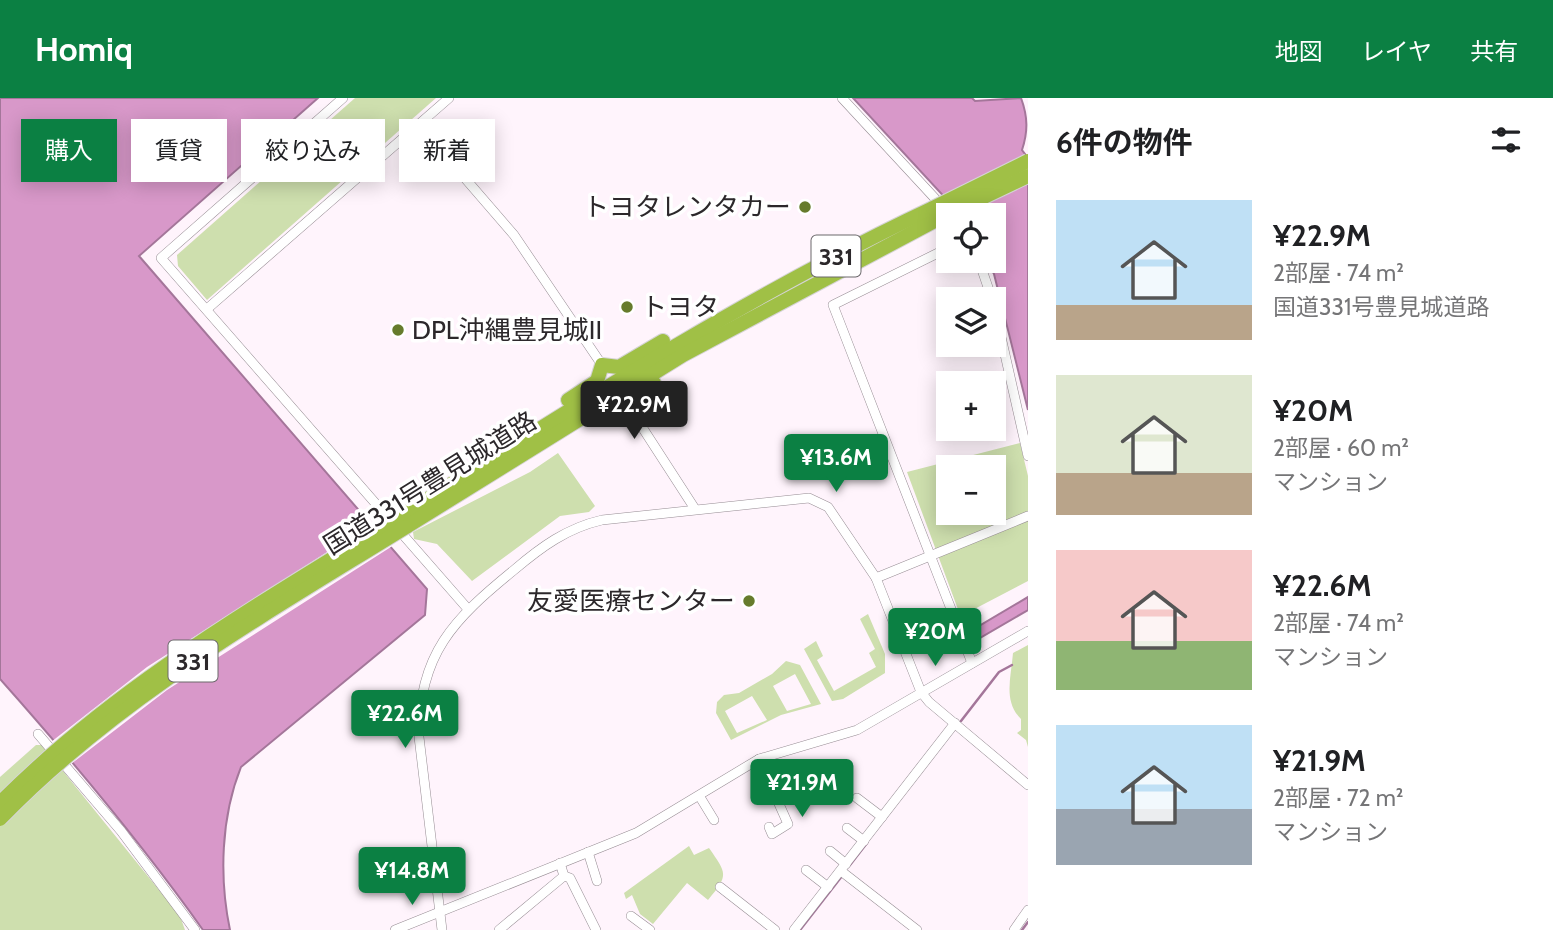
<!DOCTYPE html>
<html lang="ja">
<meta charset="utf-8">
<style>
:root{--surface:#fff;--page:#f2f2f2;--text:#202124;--muted:#757577;--accent:#0b8043}
body{margin:0;font-family:Cabin,"Noto Sans JP",sans-serif;background:var(--page);color:var(--text);height:100vh;display:flex;flex-direction:column;font-size:26px;white-space:nowrap}
*{box-sizing:border-box;margin:0}
p{font-size:23px;color:var(--muted)}
.icon{flex:none;width:38px;height:38px;fill:none;stroke:currentColor;stroke-width:2;stroke-linecap:round;stroke-linejoin:round}
.map{position:relative;flex:1;overflow:hidden}
.details{display:flex;flex-direction:column;background:var(--surface);width:525px}
.details>*{flex:none}
.hud{position:absolute;left:21px;top:21px;width:665px;height:63px;display:flex;gap:14px}
.buttons{position:absolute;left:936px;top:105px;display:grid;gap:14px}
.buttons a{display:grid;place-items:center;width:70px;height:70px;border-radius:0px;background:var(--surface);box-shadow:0 4px 18px #0003;font-size:35px}
.price{position:absolute;translate:-50% -60px;padding:0 16px;border-radius:7px;background:var(--accent);color:#fff;font-size:23px;line-height:46px;filter:drop-shadow(0 2px 4px #0008)}
.price::after{content:'';position:absolute;left:50%;top:42px;width:21px;height:16px;margin-left:-10px;background:inherit;clip-path:polygon(0 0,100% 0,50% 100%)}
.price.selected{background:#222;color:#fff}
ul{padding:0;list-style:none}
li{display:flex;align-items:center;gap:21px;height:175px;padding:0 28px}
li span{display:grid;place-items:center;flex:none;width:196px;height:140px;border-radius:0px;color:#555}
li>.icon{margin-inline-start:auto}
span .icon{width:84px;height:84px;fill:#fffc;stroke-width:1}
li b{font-size:30px}
h2{display:flex;justify-content:space-between;align-items:center;height:84px;padding:0 28px;font-size:30px}
.chip{padding:0 24px;border-radius:0px;background:var(--surface);box-shadow:0 4px 18px #0003;font-size:24px;line-height:63px}
.chip.selected{background:var(--accent);color:#fff}
header{display:flex;align-items:center;gap:42px;box-sizing:border-box;height:98px;padding:0 35px;background:var(--accent);color:#fff}
header strong{font-size:33px}
nav{display:flex;gap:38px;margin-inline-start:auto;font-size:24px}
main{display:flex;flex:1;min-height:0}
.map>svg:first-child{display:block}
.green{fill:#cedfae;fill-rule:evenodd}
.water{fill:#d898c9;stroke:#a4769a;stroke-width:2}
.pier{fill:#fff4fc}
.lines{fill:none;stroke-linecap:round;stroke-linejoin:round}
.stream{stroke:#a4769a;stroke-width:2.5}
.minor-casing{stroke:#968c93;stroke-width:10}
.highway-casing{stroke:#d5d4d5;stroke-width:16}
.minor{stroke:#fff;stroke-width:9}
.highway{stroke:#a0c046;stroke-width:14}
.highway-bridge-casing{stroke:#d5d4d5;stroke-width:16;stroke-linecap:butt}
.highway-bridge{stroke:#a0c046;stroke-width:14}
.poi-dot{fill:#667b2c;stroke:#fff;stroke-width:2.5}
.labels{text-anchor:middle;dominant-baseline:central;stroke-width:7;stroke-linejoin:round;paint-order:stroke}
.shield{fill:#fff;stroke:#6b686b;stroke-width:2}
.shield-label{font-size:24px;font-weight:bold;fill:#2c282b}
.poi-label{font-size:26px;fill:#2c282b;stroke:#fff;text-anchor:end}
.street-label{font-size:26px;fill:#2c282b;stroke:#fff}
</style>
<header>
<strong>Homiq</strong>
<nav><a>地図</a><a>レイヤ</a><a>共有</a></nav>
</header>
<main>
<div class="map">
<svg width="1028" height="832" viewBox="0 0 1028 832">
<rect width="100%" height="100%" fill="#fff4fc"/>
<!-- green -->
<g class="green">
<polygon points="355,0 436,0 207,202 178,168 177,157"/>
<path d="M1020 345 1028 378V483L963 517 959 514 907 374ZM948 369H994V415H948Z"/>
<polygon points="558,355 595,408 589,414 560,418 472,483 437,446 414,441 413,434 530,374"/>
<polygon points="868,516 885,556 885,575 843,601 832,603 804,551 816,543 823,558 817,562 834,593 876,569 869,555 875,551 860,521"/>
<path d="M1028 547V649L1026 642 1017 635 1021 632V621C1003 603 1011 580 1013 555Z"/>
<path d="M786 563 800 567 821 606 781 617 731 642 716 615 717 604 724 597 739 595 772 576ZM795 576 811 606 787 613 773 588ZM752 598 767 622 737 635 725 613Z"/>
<polygon points="36,647 42,647 180,818 185,832 0,832 0,679"/>
<path d="M689 748 694 757 709 750C727 776 729 777 708 802L687 785 653 826 640 816 632 797 626 801 624 795Z"/>
</g>
<!-- water -->
<g class="water">
<path d="M0 0H318L139 158 427 491 425 517 241 669C221 719 219 779 230 832H203C140 743 72 662 0 581Z"/>
<path d="M853 0H972L975 3 1021 0C1028 19 1028 34 1022 52L1028 60V312L994 176 987 163H994V117H961Z"/>
<polygon points="1028,499 1028,512 973,544 969,534"/>
</g>
<!-- pier -->
<polygon class="pier" points="374,424 394,447 167,592 71,666 51,644 147,569"/>
<g class="lines">
<!-- stream -->
<g class="stream">
<polyline points="961,623 999,574 1012,567"/>
<polyline points="850,767 867,745"/>
<polyline points="800,832 842,778"/>
<polyline points="1022,832 1028,824"/>
</g>
<!-- minor casing -->
<g class="minor-casing">
<g id="minor">
<polyline points="343,0 161,160 467,510"/>
<polyline points="842,0 942,108"/>
<polyline points="419,27 514,137 602,267"/>
<polyline points="948,150 833,207 972,565"/>
<polyline points="979,163 992,201"/>
<polyline points="994,208 1028,358"/>
<polyline points="207,211 449,0"/>
<polyline points="631,312 695,411"/>
<polyline points="876,480 1028,418"/>
<polyline points="38,636 121,733 195,832"/>
<polyline points="759,661 788,726 772,736 769,729"/>
<polyline points="700,699 714,722"/>
<polyline points="857,700 882,719"/>
<polyline points="847,730 864,743"/>
<polyline points="830,753 846,766"/>
<polyline points="588,754 597,783"/>
<polyline points="806,772 828,789"/>
<polyline points="841,773 917,832"/>
<polyline points="564,778 570,780 596,832"/>
<polyline points="720,789 775,832"/>
<polyline points="631,818 650,832"/>
<polyline points="395,832 636,735 759,661 857,632 1028,533"/>
<path d="M442 832 419 639C418 556 454 521 514 472 541 449 567 430 602 422L809 400 828 409 876 480 921 594 929 604 1028 687"/>
<polyline points="499,832 564,778 560,765"/>
<polyline points="794,832 955,625"/>
<polyline points="1014,832 1028,812"/>
</g>
</g>
<!-- highway casing -->
<g class="highway-casing">
<g id="highway">
<polyline points="568,302 597,283 602,267 619,269 663,243"/>
<polyline points="598,319 619,307 631,312 640,294 654,285"/>
<path d="M398 420C572 310 746 198 933 110"/>
<polyline points="406,429 683,257 940,120"/>
</g>
</g>
<!-- minor -->
<use href="#minor" class="minor"/>
<!-- highway -->
<use href="#highway" class="highway"/>
<!-- highway-bridge casing -->
<g class="highway-bridge-casing">
<g id="highway-bridge">
<polyline points="933,110 1028,63"/>
<polyline points="940,120 1028,78"/>
<path d="M0 705C116 588 259 506 398 420"/>
<path d="M0 721C117 600 264 517 406 429"/>
</g>
</g>
<!-- highway-bridge -->
<use href="#highway-bridge" class="highway-bridge"/>
</g>
<!-- markers -->
<g class="poi-dot">
<circle cx="805" cy="109" r="7"/>
<circle cx="627" cy="209" r="7"/>
<circle cx="398" cy="232" r="7"/>
<circle cx="749" cy="503" r="7"/>
</g>
<g class="labels">
<!-- shield labels -->
<g class="shield">
<rect x="811.5" y="137.5" width="49" height="41" rx="5"/>
<rect x="168.5" y="542.5" width="49" height="41" rx="5"/>
</g>
<g class="shield-label">
<text x="836" y="158">331</text>
<text x="193" y="563">331</text>
</g>
<!-- poi labels -->
<g class="poi-label">
<text x="791" y="109">トヨタレンタカー</text>
<text x="641" y="209" text-anchor="start">トヨタ</text>
<text x="412" y="232" text-anchor="start">DPL沖縄豊見城II</text>
<text x="735" y="503">友愛医療センター</text>
</g>
<!-- street labels -->
<g class="street-label">
<text transform="translate(430 385) rotate(-32)">国道331号豊見城道路</text>
</g>
</g>
</svg>
<div class="buttons">
<a><svg class="icon" aria-label="locate" viewBox="0 0 24 24"><circle cx="12" cy="12" r="6"/><path d="M12 2v4M12 18v4M2 12h4M18 12h4"/></svg></a>
<a><svg class="icon" aria-label="layers" viewBox="0 0 24 24"><path d="M12 4l9 5-9 5-9-5zM3 14l9 5 9-5"/></svg></a>
<a>+</a>
<a>−</a>
</div>
<b class="price selected" style="left:634px;top:343px">¥22.9M</b>
<b class="price" style="left:836px;top:396px">¥13.6M</b>
<b class="price" style="left:935px;top:570px">¥20M</b>
<b class="price" style="left:405px;top:652px">¥22.6M</b>
<b class="price" style="left:802px;top:721px">¥21.9M</b>
<b class="price" style="left:412px;top:809px">¥14.8M</b>
<div class="hud">
<a class="chip selected">購入</a>
<a class="chip">賃貸</a>
<a class="chip">絞り込み</a>
<a class="chip">新着</a>
</div>
</div>
<section class="details">
<h2>6件の物件<svg class="icon" aria-label="filters" viewBox="0 0 24 24"><path d="M4 7h16M4 17h16"/><circle cx="9" cy="7" r="2"/><circle cx="15" cy="17" r="2"/></svg></h2>
<ul>
<li><span style="background:linear-gradient(#bfe0f5 75%,#b9a48a 0)"><svg class="icon" aria-label="home" viewBox="0 0 24 24"><path d="M3 11l9-7 9 7M6 9v11h12V9"/></svg></span><div><b>¥22.9M</b><p>2部屋 · 74 m²</p><p>国道331号豊見城道路</p></div></li>
<li><span style="background:linear-gradient(#dfe7d0 70%,#b9a48a 0)"><svg class="icon" aria-label="home" viewBox="0 0 24 24"><path d="M3 11l9-7 9 7M6 9v11h12V9"/></svg></span><div><b>¥20M</b><p>2部屋 · 60 m²</p><p>マンション</p></div></li>
<li><span style="background:linear-gradient(#f6c9c9 65%,#8fb573 0)"><svg class="icon" aria-label="home" viewBox="0 0 24 24"><path d="M3 11l9-7 9 7M6 9v11h12V9"/></svg></span><div><b>¥22.6M</b><p>2部屋 · 74 m²</p><p>マンション</p></div></li>
<li><span style="background:linear-gradient(#bfe0f5 60%,#9aa5b1 0)"><svg class="icon" aria-label="home" viewBox="0 0 24 24"><path d="M3 11l9-7 9 7M6 9v11h12V9"/></svg></span><div><b>¥21.9M</b><p>2部屋 · 72 m²</p><p>マンション</p></div></li>
</ul>
</section>
</main>
